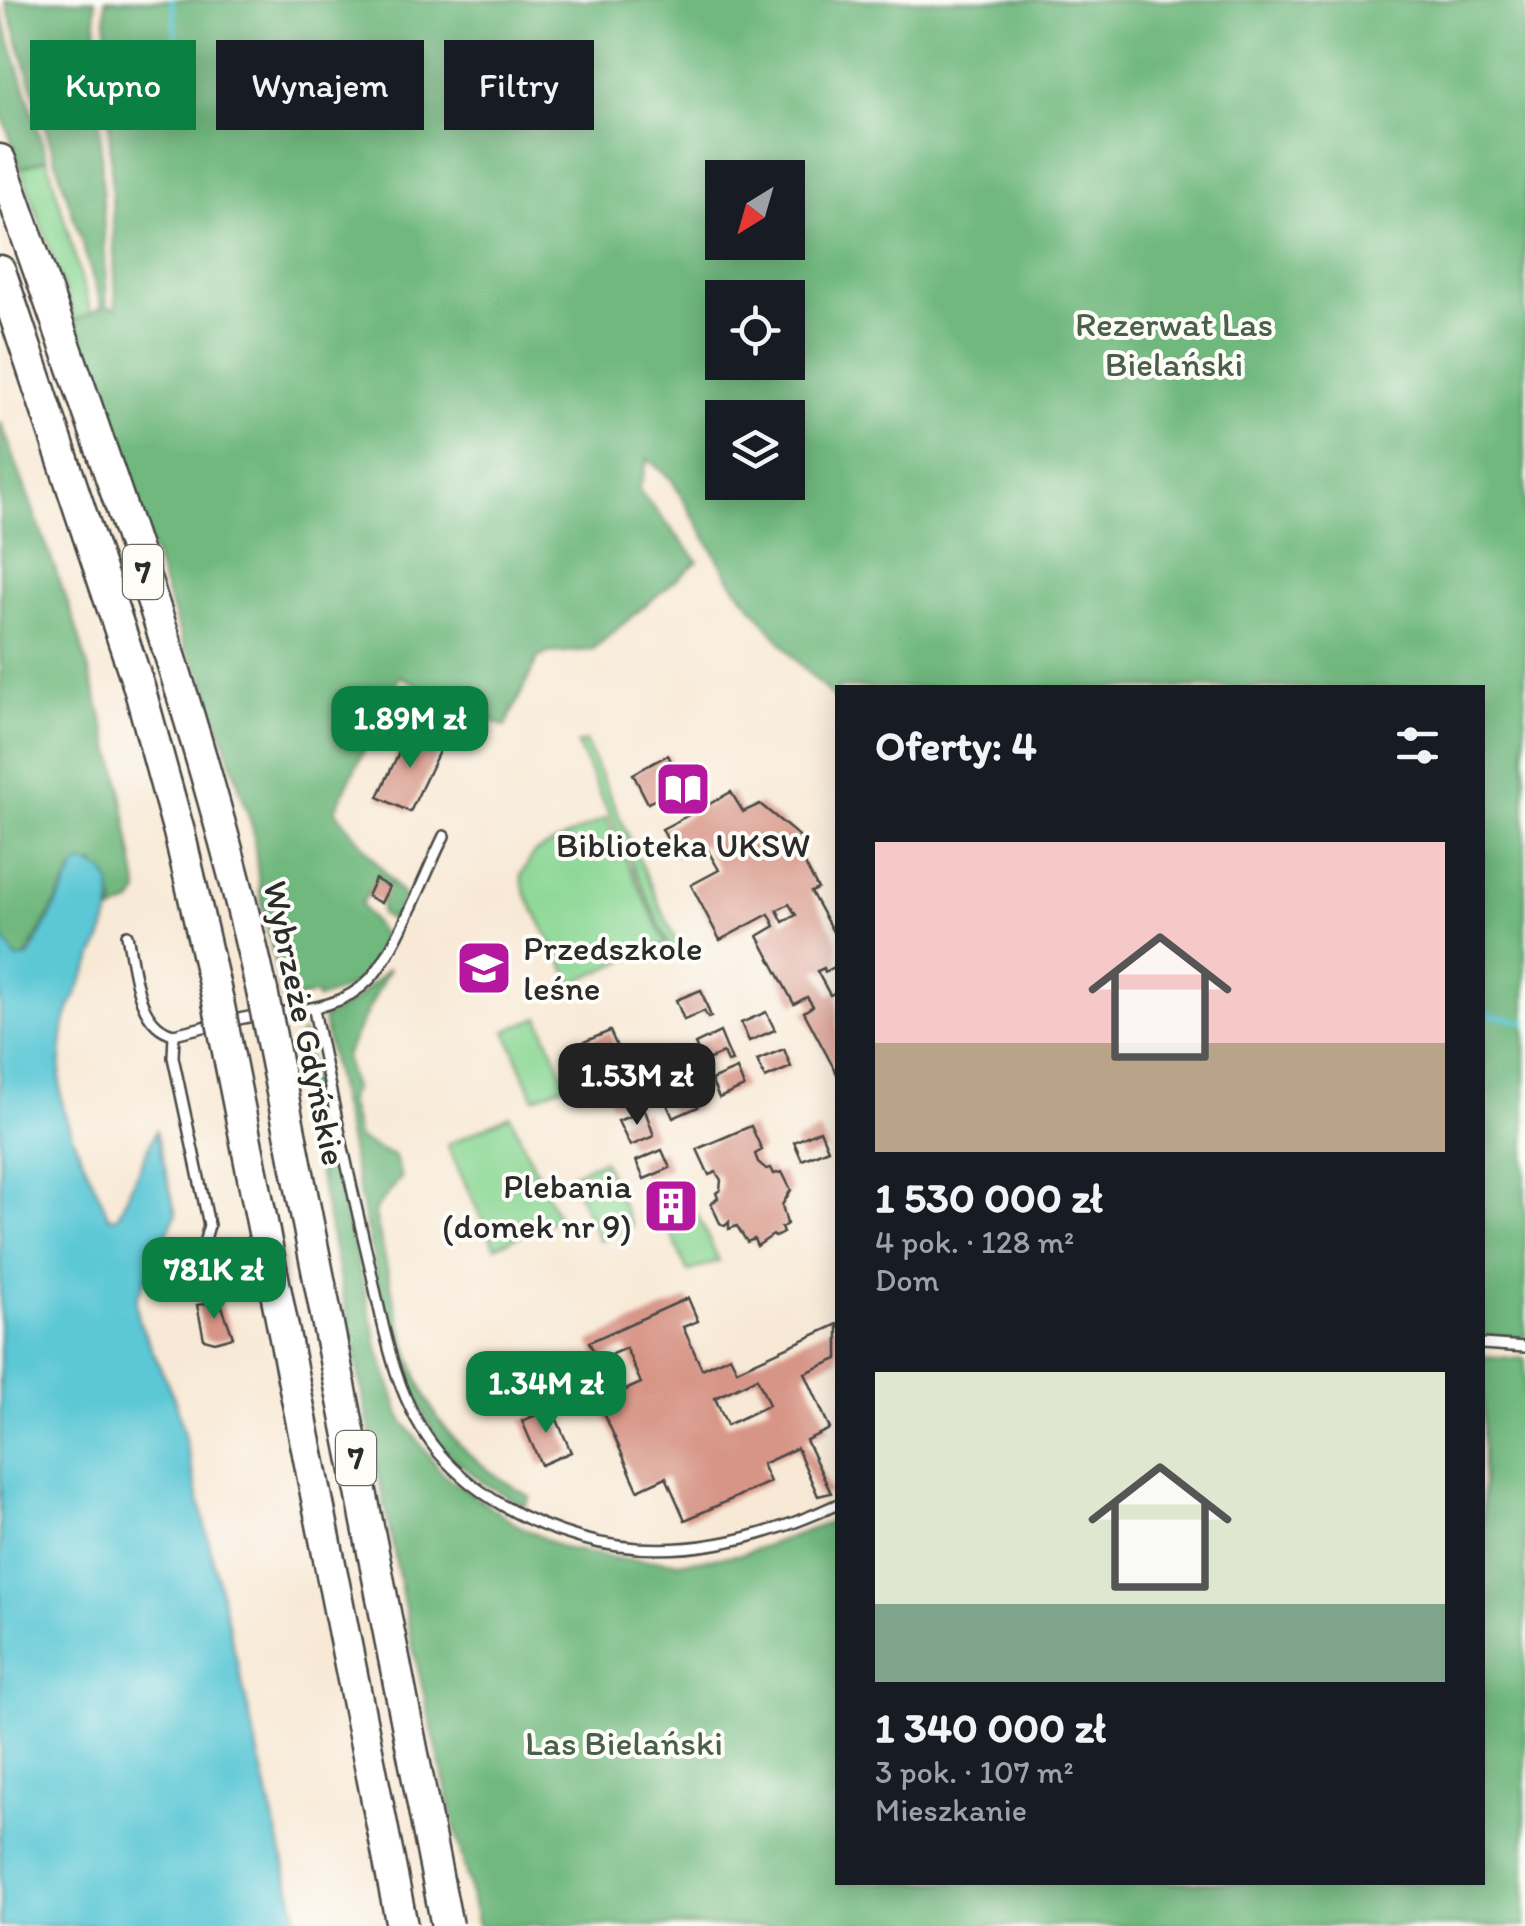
<!DOCTYPE html>
<html lang="pl">
<meta charset="utf-8">
<style>
:root{--surface:#171b24;--page:#242831;--text:#f1f3f6;--muted:#9ea1a6;--accent:#0b8043}
body{margin:0;font-family:Itim,sans-serif;background:var(--page);color:var(--text);height:100vh;display:flex;flex-direction:column;font-size:38px;white-space:nowrap}
*{box-sizing:border-box;margin:0}
p{font-size:32px;color:var(--muted)}
.icon{flex:none;width:55px;height:55px;fill:none;stroke:currentColor;stroke-width:2;stroke-linecap:round;stroke-linejoin:round}
.map{position:relative;flex:1;overflow:hidden}
.sheet{position:absolute;left:835px;top:685px;width:650px;height:1200px;display:flex;flex-direction:column;background:var(--surface);border-radius:0px;box-shadow:0 5px 25px #0003}
.sheet>*{flex:none}
.guide{position:absolute;left:30px;top:40px;width:655px;height:90px;display:flex;gap:20px}
.needle{width:65px;rotate:217deg}
.controls{position:absolute;left:705px;top:160px;display:grid;gap:20px}
.controls a{display:grid;place-items:center;width:100px;height:100px;border-radius:0px;background:var(--surface);box-shadow:0 5px 25px #0003;font-size:50px}
.price{position:absolute;translate:-50% -85px;padding:0 22px;border-radius:20px;background:var(--accent);color:#fff;font-size:32px;line-height:65px;filter:drop-shadow(0 2px 5px #0008)}
.price::after{content:'';position:absolute;left:50%;top:60px;width:30px;height:22px;margin-left:-15px;background:inherit;clip-path:polygon(0 0,100% 0,50% 100%)}
.price.selected{background:#222;color:#fff}
ul{padding:0;list-style:none}
li{display:grid;align-content:center;gap:20px;height:530px;padding:0 40px}
li span{display:grid;place-items:center;height:310px;border-radius:0px;color:#555}
li>.icon{margin-inline-start:auto}
span .icon{width:180px;height:180px;fill:#fffc;stroke-width:1}
li b{font-size:42px}
h2{display:flex;justify-content:space-between;align-items:center;height:120px;padding:0 40px;font-size:42px}
.pill{padding:0 35px;border-radius:0px;background:var(--surface);box-shadow:0 5px 25px #0003;font-size:35px;line-height:90px}
.pill.selected{background:var(--accent);color:#fff}
.map>svg:first-child{display:block}
.green{fill:#8bd794;stroke:#5b8160;stroke-width:2.5}
.forest{fill:#70b87e;stroke:#4e7254;stroke-width:2.5;fill-rule:evenodd}
.water{fill:#5cc7d5;stroke:#447980;stroke-width:2.5}
.lines{fill:none;stroke-linecap:round;stroke-linejoin:round}
.stream{stroke:#5cc7d5;stroke-width:5}
.building{fill:#d79587;fill-rule:evenodd}
.lane-casing{stroke:#4a4845;stroke-width:14}
.highway-casing{stroke:#4a4845;stroke-width:35}
.lane{stroke:#fff;stroke-width:9}
.highway{stroke:#fff;stroke-width:30}
.highway-bridge-casing{stroke:#4a4845;stroke-width:35;stroke-linecap:butt}
.highway-bridge{stroke:#fff;stroke-width:30}
.labels{text-anchor:middle;dominant-baseline:central;stroke-width:8;stroke-linejoin:round;paint-order:stroke}
.shield{fill:#fdfcf7;stroke:#6a6a68;stroke-width:2.5}
.shield-label{font-size:32px;font-weight:bold;fill:#2b2b2b}
.park-label{font-size:35px;fill:#485f4a;stroke:#fdfcf7}
.poi-label{font-size:35px;fill:#2b2b2b;stroke:#fdfcf7}
.street-label{font-size:35px;fill:#2b2b2b;stroke:#fdfcf7}
</style>
<div class="map">
<svg width="1525" height="1926" viewBox="0 0 1525 1926">
<rect width="100%" height="100%" fill="#fdfcf7"/>
<filter id="ink" filterUnits="userSpaceOnUse"><feTurbulence type="fractalNoise" baseFrequency=".01" numOctaves="2"/><feDisplacementMap in="SourceGraphic" scale="20" xChannelSelector="R" yChannelSelector="G"/><feConvolveMatrix kernelMatrix="1 2 1 2 8 2 1 2 1" color-interpolation-filters="sRGB"/></filter>
<filter id="wash" filterUnits="userSpaceOnUse"><feTurbulence type="fractalNoise" baseFrequency=".0048" numOctaves="4" result="noise"/><feDisplacementMap in="SourceGraphic" scale="40" xChannelSelector="R" yChannelSelector="G"/><feGaussianBlur stdDeviation="2.25" result="paint"/><feColorMatrix in="noise" values="0 0 0 0 0 0 0 0 0 0 0 0 0 0 0 0 0 1.4 0 .05"/><feComposite in="paint" operator="in"/></filter>
<g filter="url(#wash)">
<rect width="100%" height="100%" fill="#f8e9d6"/>
<!-- green -->
<g class="green">
<polygon points="47,159 91,313 75,321 21,168"/>
<polygon points="585,741 681,952 674,956 577,744"/>
<polygon points="606,818 666,943 573,983 525,893 521,875 534,853"/>
<polygon points="539,1017 567,1084 534,1098 506,1031"/>
<polygon points="510,1115 558,1218 495,1247 447,1145"/>
<polygon points="603,1160 632,1226 599,1241 570,1175"/>
<polygon points="697,1214 719,1261 688,1272 668,1227"/>
</g>
<!-- forest -->
<g class="forest">
<path d="M5 0H95L107 306 116 308 105 0H1525V1338L1483 1335 1482 688H838L837 702 795 659 731 581 672 480 648 459 639 490 698 561 592 650 548 653 538 658 505 727 400 676 335 810 404 897 395 916 390 920 381 914V903L388 886 375 880 361 905 383 935C378 976 351 989 317 999L316 994 283 1002 260 893 253 829 203 675 185 649 75 321 102 307ZM722 178H788V242H722ZM722 298H788V362H722ZM722 418H788V482H722Z"/>
<polygon points="0,9 47,159 21,168 0,109"/>
<path d="M0 420 75 623 119 776 139 893 132 903 111 913 115 903 96 865 82 864 76 867 24 960C8 959 6 943 0 930Z"/>
<path d="M389 968 345 1056 353 1089 348 1100 358 1139 395 1157 401 1178 374 1211C389 1272 405 1374 442 1424 465 1456 496 1477 530 1497L525 1506 485 1484 440 1447 390 1341 323 1019 355 1000Z"/>
<polygon points="302,1033 381,1358 402,1420 444,1475 514,1523 563,1548 620,1559 683,1562 742,1554 837,1520 838,1882 1482,1882 1483,1356 1525,1359 1525,1926 478,1926 411,1639 294,1048"/>
</g>
<!-- water -->
<path class="water" d="M82 863C154 874 75 982 66 1019 63 1030 60 1067 60 1080 60 1128 92 1171 108 1216L113 1218 118 1216 156 1131 176 1214 136 1300 138 1319 176 1402 299 1926H0V930L16 959 29 957 76 867Z"/>
<g class="lines">
<!-- stream -->
<g class="stream">
<polyline points="110,83 165,71 178,56 172,0"/>
<polyline points="1482,1013 1525,1022"/>
</g>
</g>
<g id="blocks">
<!-- building -->
<g class="building">
<polygon points="412,687 428,695 418,716 403,709 400,715 395,712 402,693 408,695"/>
<polygon points="461,711 476,719 472,727 478,731 472,743 450,732"/>
<polygon points="410,729 442,745 410,812 378,797"/>
<path d="M668 755 675 769 681 766 704 807 731 792 743 812 760 804 806 842 796 847 818 889 811 892 838 941V965L825 972 824 968 817 971 830 995 838 991V1076L804 1012 813 1006 807 997 794 1004 758 936 775 926 769 914 720 940 691 885 719 870 704 844 677 858 662 829 689 815 675 789 648 803 633 774ZM789 904 796 915 783 922 777 910Z"/>
<polygon points="375,879 389,887 381,903 367,896"/>
<polygon points="701,990 711,1017 708,1018 704,1011 684,1020 676,1000"/>
<polygon points="766,1012 775,1030 749,1041 741,1023"/>
<polygon points="610,1031 618,1049 592,1060 584,1042"/>
<polygon points="720,1032 732,1061 727,1062 723,1053 703,1062 695,1044"/>
<polygon points="784,1049 791,1067 765,1078 757,1060"/>
<polygon points="674,1052 682,1071 656,1081 649,1064"/>
<polygon points="737,1069 744,1087 719,1098 711,1080"/>
<polygon points="629,1072 636,1095 612,1105 602,1083"/>
<polygon points="690,1089 698,1107 673,1118 665,1100"/>
<polygon points="645,1110 654,1136 630,1146 618,1121"/>
<polygon points="751,1126 762,1150 755,1154 758,1162 766,1169 771,1168 774,1174 782,1172 791,1190 782,1205 787,1224 781,1228 783,1233 775,1237 773,1235 757,1246 754,1239 747,1242 737,1226 729,1229 729,1222 725,1226 720,1223 711,1204 718,1198 716,1193 720,1190 721,1180 716,1172 709,1175 697,1149"/>
<polygon points="820,1130 828,1149 802,1160 794,1142"/>
<polygon points="662,1150 670,1168 644,1179 636,1161"/>
<polygon points="681,1192 688,1210 662,1221 654,1203"/>
<path d="M688 1298 698 1321 683 1327 702 1369 730 1356 737 1370 838 1324V1359L805 1373 830 1429 806 1440 831 1493 818 1496 797 1448 762 1464 770 1482 685 1520 666 1477 638 1490 599 1402 641 1383 626 1348 598 1360 589 1342ZM757 1378 769 1405 727 1425 715 1398Z"/>
<polygon points="220,1301 233,1337 215,1342 204,1339 197,1305"/>
<polygon points="552,1408 571,1452 541,1465 522,1421"/>
</g>
</g>
</g>
<g filter="url(#ink)">
<use href="#blocks" fill-opacity="0" stroke="#4a4845" stroke-width="2.5"/>
<g class="lines">
<!-- lane casing -->
<g class="lane-casing">
<g id="lane">
<path d="M127 935C134 967 136 1026 174 1034 199 1028 224 1022 249 1017 291 1009 338 1013 370 979 396 951 426 872 444 836"/>
<path d="M314 1010C331 1094 349 1178 369 1262 384 1328 394 1399 439 1453 475 1495 527 1523 580 1538 668 1563 757 1542 838 1504"/>
<polyline points="174,1034 173,1057 209,1225 204,1243 215,1302"/>
<polyline points="1482,1344 1525,1347"/>
</g>
</g>
<!-- highway casing -->
<g class="highway-casing">
<g id="highway">
<path d="M0 160C96 434 198 707 262 991"/>
<polyline points="0,271 139,687 179,832 218,1001"/>
</g>
</g>
<!-- lane -->
<use href="#lane" class="lane"/>
<!-- highway -->
<use href="#highway" class="highway"/>
<!-- highway-bridge casing -->
<g class="highway-bridge-casing">
<g id="highway-bridge">
<polyline points="262,991 447,1926"/>
<polyline points="218,1001 402,1926"/>
</g>
</g>
<!-- highway-bridge -->
<use href="#highway-bridge" class="highway-bridge"/>
</g>
</g>
<!-- icons -->
<defs>
<g id="library-square" transform="scale(2.875)"><rect x="-9" y="-9" width="18" height="18" rx="4" fill="#b5179e" stroke="#fdfcf7"/><path d="M-6-4Q-3-5.5-.7-3.5V5Q-3 3-6 4ZM6-4Q3-5.5 .7-3.5V5Q3 3 6 4Z" fill="#fff"/></g>
<g id="school-square" transform="scale(2.875)"><rect x="-9" y="-9" width="18" height="18" rx="4" fill="#b5179e" stroke="#fdfcf7"/><path d="M0-5L7-2L0 1L-7-2ZM-4 1L0 2.5L4 1V4Q0 6-4 4Z" fill="#fff"/></g>
<g id="building-square" transform="scale(2.875)"><rect x="-9" y="-9" width="18" height="18" rx="4" fill="#b5179e" stroke="#fdfcf7"/><path d="M-4-6H4V6H1V3H-1V6H-4ZM-2.5-4.3h1.7v1.8h-1.7ZM.8-4.3h1.7v1.8H.8ZM-2.5-1h1.7V.8h-1.7ZM.8-1h1.7V.8H.8Z" fill="#fff"/></g>
</defs>
<g fill-rule="evenodd">
<use href="#library-square" x="683" y="789"/>
<use href="#school-square" x="484" y="968"/>
<use href="#building-square" x="671" y="1206"/>
</g>
<g class="labels">
<!-- shield labels -->
<g class="shield">
<rect x="123" y="545" width="40" height="54" rx="8"/>
<rect x="336" y="1431" width="40" height="54" rx="8"/>
</g>
<g class="shield-label">
<text x="143" y="572">7</text>
<text x="356" y="1458">7</text>
</g>
<!-- park labels -->
<g class="park-label">
<text x="1174" y="324">Rezerwat Las<tspan x="1174" dy="40">Bielański</tspan></text>
<text x="624" y="1743">Las Bielański</text>
</g>
<!-- poi labels -->
<g class="poi-label">
<text x="683" y="845">Biblioteka UKSW</text>
<text x="523" y="948" text-anchor="start">Przedszkole<tspan x="523" dy="40">leśne</tspan></text>
<text x="632" y="1186" text-anchor="end">Plebania<tspan x="632" dy="40">(domek nr 9)</tspan></text>
</g>
<!-- street labels -->
<g class="street-label">
<text transform="translate(305 1023) rotate(78)">Wybrzeże Gdyńskie</text>
</g>
</g>
</svg>
<div class="controls">
<a><svg class="needle" viewBox="-14 -14 28 28"><path d="M0-13l5 13h-10z" fill="#e53935"/><path d="M0 13l5-13h-10z" fill="#9ea1a6"/></svg></a>
<a><svg class="icon" aria-label="locate" viewBox="0 0 24 24"><circle cx="12" cy="12" r="6"/><path d="M12 2v4M12 18v4M2 12h4M18 12h4"/></svg></a>
<a><svg class="icon" aria-label="layers" viewBox="0 0 24 24"><path d="M12 4l9 5-9 5-9-5zM3 14l9 5 9-5"/></svg></a>
</div>
<b class="price" style="left:410px;top:771px">1.89M zł</b>
<b class="price selected" style="left:637px;top:1128px">1.53M zł</b>
<b class="price" style="left:214px;top:1322px">781K zł</b>
<b class="price" style="left:546px;top:1436px">1.34M zł</b>
<div class="guide">
<a class="pill selected">Kupno</a>
<a class="pill">Wynajem</a>
<a class="pill">Filtry</a>
</div>
<section class="sheet">
<h2>Oferty: 4<svg class="icon" aria-label="filters" viewBox="0 0 24 24"><path d="M4 7h16M4 17h16"/><circle cx="9" cy="7" r="2"/><circle cx="15" cy="17" r="2"/></svg></h2>
<ul>
<li><span style="background:linear-gradient(#f6c9c9 65%,#b9a48a 0)"><svg class="icon" aria-label="home" viewBox="0 0 24 24"><path d="M3 11l9-7 9 7M6 9v11h12V9"/></svg></span><div><b>1 530 000 zł</b><p>4 pok. · 128 m²</p><p>Dom</p></div></li>
<li><span style="background:linear-gradient(#dfe7d0 75%,#7fa58c 0)"><svg class="icon" aria-label="home" viewBox="0 0 24 24"><path d="M3 11l9-7 9 7M6 9v11h12V9"/></svg></span><div><b>1 340 000 zł</b><p>3 pok. · 107 m²</p><p>Mieszkanie</p></div></li>
</ul>
</section>
</div>
